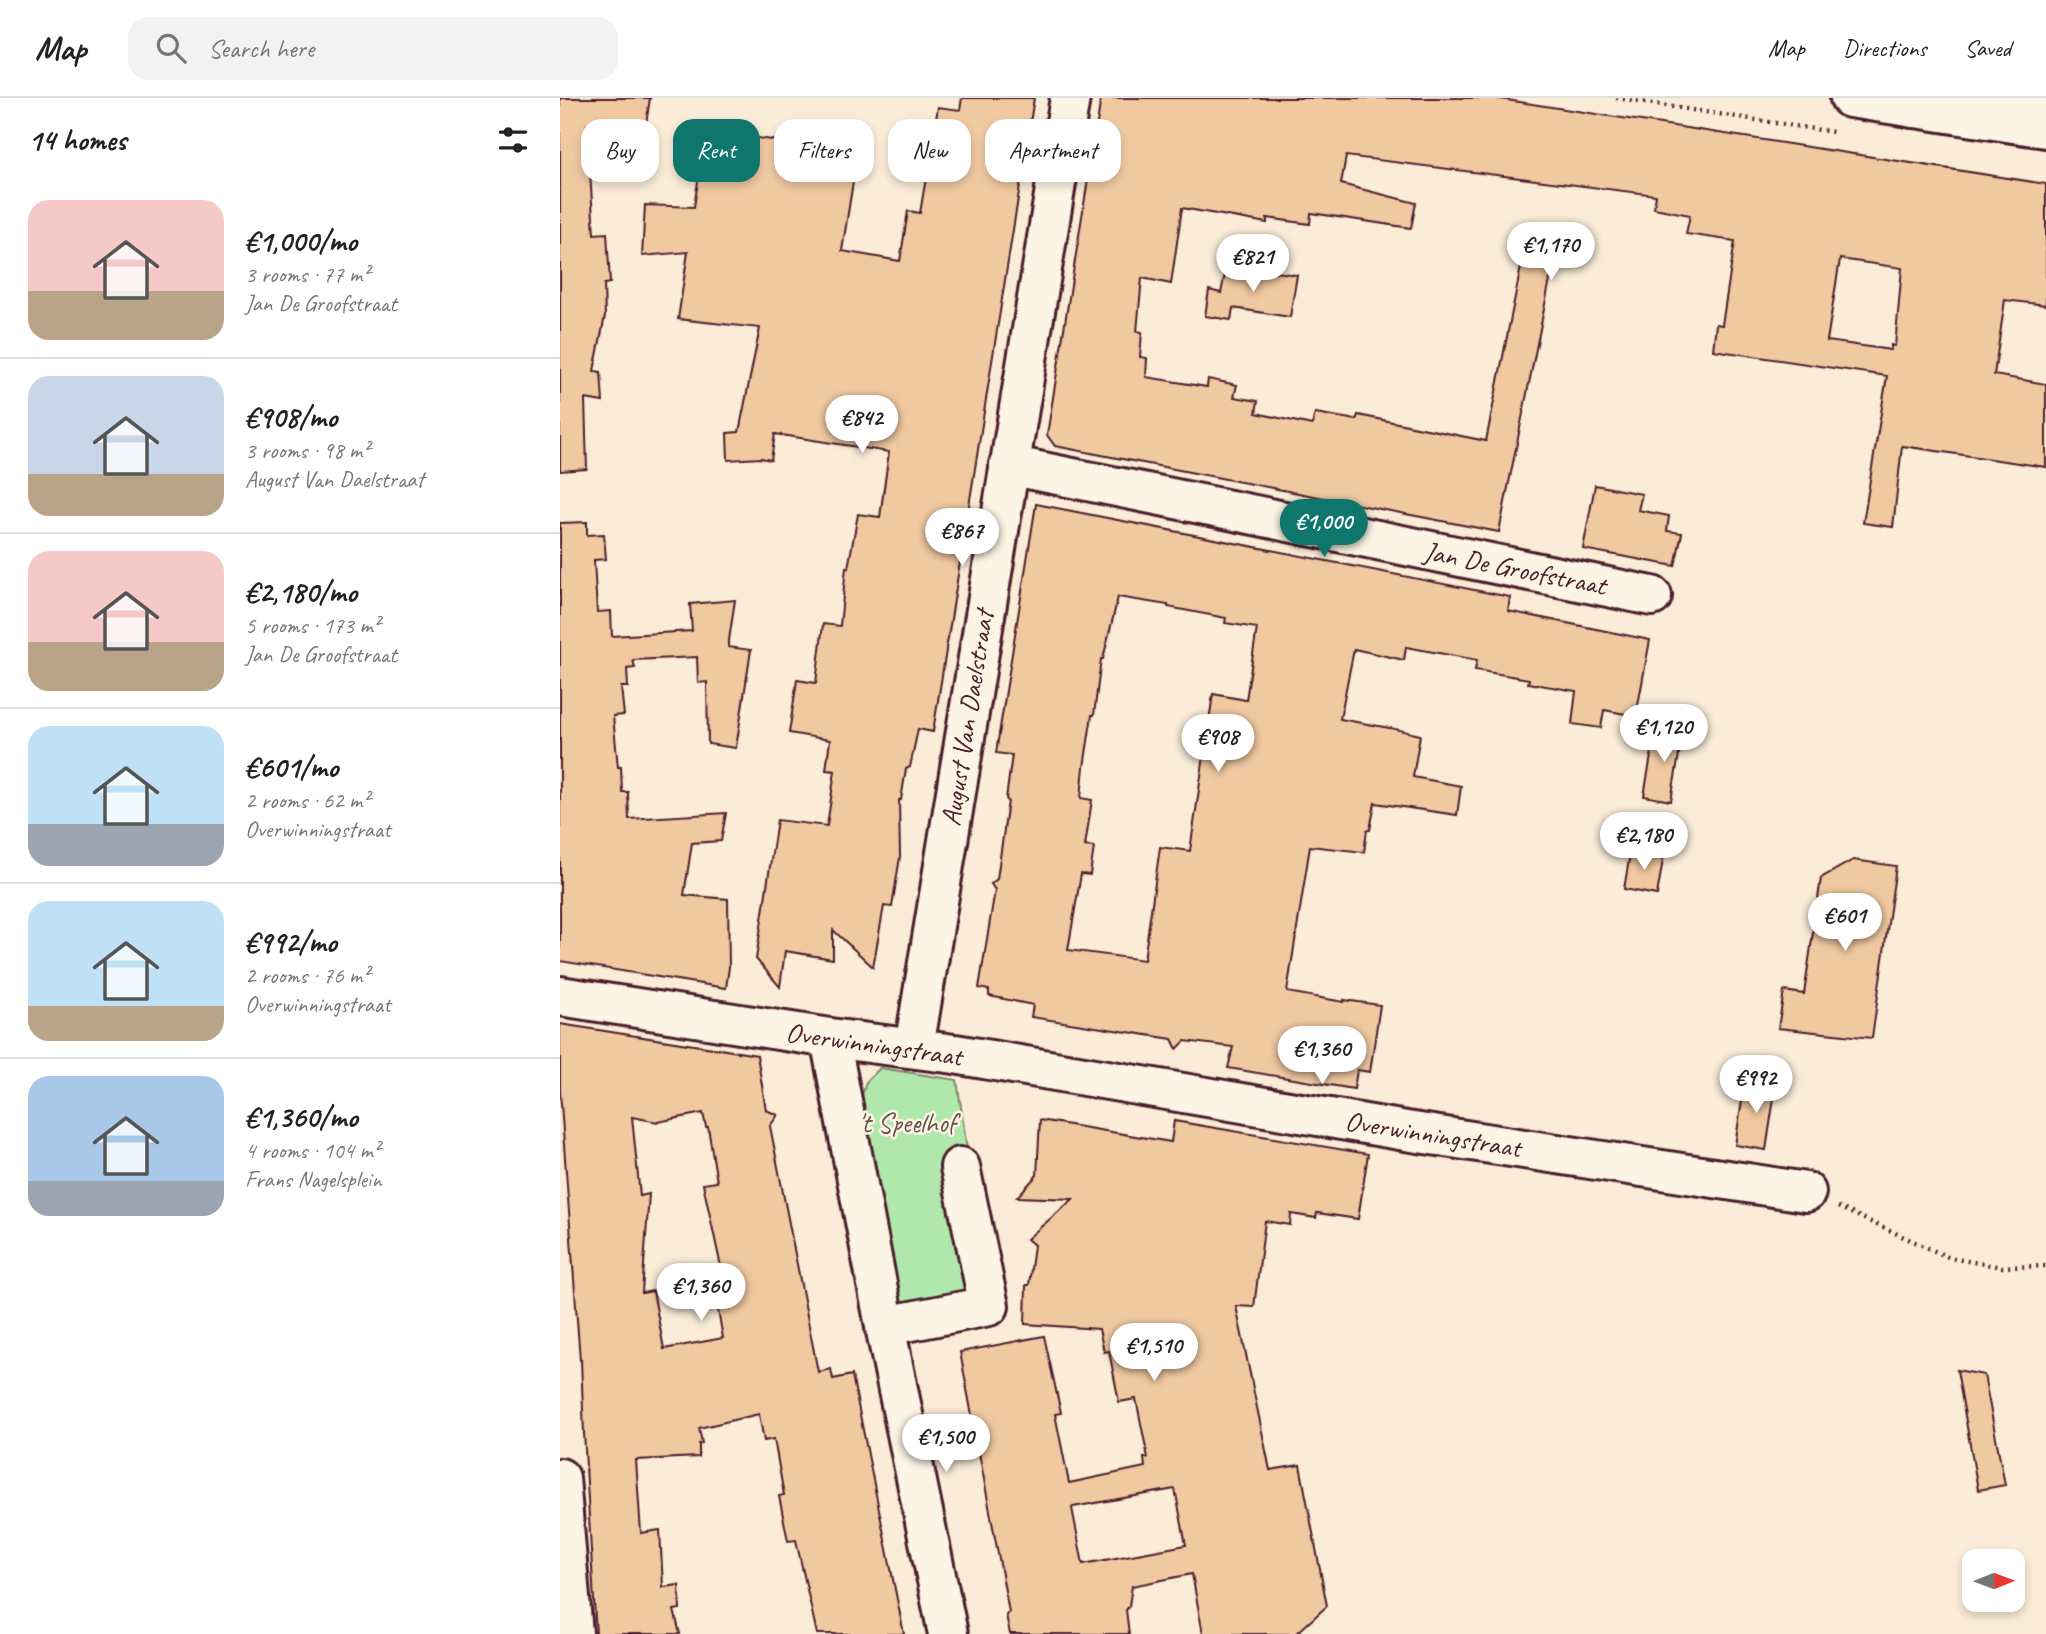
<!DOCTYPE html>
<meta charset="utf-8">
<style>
:root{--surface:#fff;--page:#f2f2f2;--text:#222;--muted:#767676;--line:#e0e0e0;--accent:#0f766e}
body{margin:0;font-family:Caveat,sans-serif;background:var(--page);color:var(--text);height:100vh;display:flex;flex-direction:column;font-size:26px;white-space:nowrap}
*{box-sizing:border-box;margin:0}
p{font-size:23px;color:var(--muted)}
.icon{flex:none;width:38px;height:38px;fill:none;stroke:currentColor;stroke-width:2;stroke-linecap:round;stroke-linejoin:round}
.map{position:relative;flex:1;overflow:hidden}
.side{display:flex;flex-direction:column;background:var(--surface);width:560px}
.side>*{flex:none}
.top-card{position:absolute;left:21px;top:21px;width:665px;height:63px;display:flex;gap:14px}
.needle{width:46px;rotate:89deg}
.fabs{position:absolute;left:1402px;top:1451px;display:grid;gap:14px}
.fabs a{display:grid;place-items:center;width:63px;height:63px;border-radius:14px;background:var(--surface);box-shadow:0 4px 10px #0003;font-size:35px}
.price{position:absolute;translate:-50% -60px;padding:0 16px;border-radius:24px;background:#fff;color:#222;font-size:23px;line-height:46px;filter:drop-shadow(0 2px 4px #0008)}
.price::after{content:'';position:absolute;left:50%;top:42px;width:21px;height:16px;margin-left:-10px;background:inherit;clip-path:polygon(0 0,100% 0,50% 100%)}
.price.current{background:var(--accent);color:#fff}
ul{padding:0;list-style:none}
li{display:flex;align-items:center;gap:21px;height:175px;padding:0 28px}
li+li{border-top:2px solid var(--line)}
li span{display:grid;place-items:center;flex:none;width:196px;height:140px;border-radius:21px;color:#555}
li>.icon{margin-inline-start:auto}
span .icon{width:84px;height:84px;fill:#fffc;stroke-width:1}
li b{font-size:30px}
h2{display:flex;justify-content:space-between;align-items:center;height:84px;padding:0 28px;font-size:30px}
.tag{padding:0 24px;border-radius:21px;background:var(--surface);box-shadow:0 4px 10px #0003;font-size:24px;line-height:63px}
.tag.current{background:var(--accent);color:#fff}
header{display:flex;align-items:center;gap:42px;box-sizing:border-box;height:98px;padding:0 35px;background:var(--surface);border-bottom:2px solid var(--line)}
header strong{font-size:33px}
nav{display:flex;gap:38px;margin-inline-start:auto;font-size:24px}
.search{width:490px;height:63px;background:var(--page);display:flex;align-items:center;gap:18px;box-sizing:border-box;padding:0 24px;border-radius:21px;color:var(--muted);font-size:26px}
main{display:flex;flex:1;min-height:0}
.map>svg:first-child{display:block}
.green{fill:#b0e8ab;stroke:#7d846b;stroke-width:2}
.building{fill:#f1c9a1;stroke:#4a1f2b;stroke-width:2;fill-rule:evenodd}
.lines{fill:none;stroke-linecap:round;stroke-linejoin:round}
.street-casing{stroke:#4a1f2b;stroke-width:44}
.secondary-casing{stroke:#4a1f2b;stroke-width:44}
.highway-casing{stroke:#4a1f2b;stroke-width:44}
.path{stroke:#4a1f2b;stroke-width:4.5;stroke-dasharray:2 5;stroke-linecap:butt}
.street{stroke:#fcf5e5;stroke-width:38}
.secondary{stroke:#fcf5e5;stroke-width:38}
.highway{stroke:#fcf5e5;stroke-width:38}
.labels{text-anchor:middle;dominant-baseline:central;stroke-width:5;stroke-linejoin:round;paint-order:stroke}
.street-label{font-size:28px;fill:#4a1f2b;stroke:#fcf5e5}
.park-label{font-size:28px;fill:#64514b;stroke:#fcf5e5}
</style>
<header>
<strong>Map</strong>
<div class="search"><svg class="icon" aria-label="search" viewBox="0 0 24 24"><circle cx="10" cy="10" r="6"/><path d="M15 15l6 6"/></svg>Search here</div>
<nav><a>Map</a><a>Directions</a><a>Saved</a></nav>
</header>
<main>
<section class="side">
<h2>14 homes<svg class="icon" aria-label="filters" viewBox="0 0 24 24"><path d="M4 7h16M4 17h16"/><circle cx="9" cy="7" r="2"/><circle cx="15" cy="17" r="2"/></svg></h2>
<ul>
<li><span style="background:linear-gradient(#f6c9c9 65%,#b9a48a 0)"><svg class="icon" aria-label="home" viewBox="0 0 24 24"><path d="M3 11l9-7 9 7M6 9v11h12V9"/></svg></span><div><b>€1,000/mo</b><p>3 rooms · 77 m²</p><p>Jan De Groofstraat</p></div></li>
<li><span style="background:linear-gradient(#c9d6e8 70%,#b9a48a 0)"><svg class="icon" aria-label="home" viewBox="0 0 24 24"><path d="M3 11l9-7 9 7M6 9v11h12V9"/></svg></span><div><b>€908/mo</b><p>3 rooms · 98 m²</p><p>August Van Daelstraat</p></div></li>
<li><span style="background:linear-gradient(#f6c9c9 65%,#b9a48a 0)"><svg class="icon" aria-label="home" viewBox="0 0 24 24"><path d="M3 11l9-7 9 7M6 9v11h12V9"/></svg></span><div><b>€2,180/mo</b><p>5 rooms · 173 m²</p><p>Jan De Groofstraat</p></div></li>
<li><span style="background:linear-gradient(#bfe0f5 70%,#9aa5b1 0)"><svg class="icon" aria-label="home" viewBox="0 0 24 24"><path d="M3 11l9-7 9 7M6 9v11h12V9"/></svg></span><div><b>€601/mo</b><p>2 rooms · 62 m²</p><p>Overwinningstraat</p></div></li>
<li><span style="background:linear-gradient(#bfe0f5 75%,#b9a48a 0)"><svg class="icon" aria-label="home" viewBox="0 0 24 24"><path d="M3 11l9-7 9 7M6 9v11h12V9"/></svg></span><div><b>€992/mo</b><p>2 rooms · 76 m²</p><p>Overwinningstraat</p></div></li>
<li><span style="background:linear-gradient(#a9c7e8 75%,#9aa5b1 0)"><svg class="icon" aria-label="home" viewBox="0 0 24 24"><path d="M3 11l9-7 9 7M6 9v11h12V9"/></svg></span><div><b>€1,360/mo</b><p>4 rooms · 104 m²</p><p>Frans Nagelsplein</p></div></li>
</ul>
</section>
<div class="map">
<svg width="1486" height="1536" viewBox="0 0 1486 1536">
<rect width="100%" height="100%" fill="#faecd7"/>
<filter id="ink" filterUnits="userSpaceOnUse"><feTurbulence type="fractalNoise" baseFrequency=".0143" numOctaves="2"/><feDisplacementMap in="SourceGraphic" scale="14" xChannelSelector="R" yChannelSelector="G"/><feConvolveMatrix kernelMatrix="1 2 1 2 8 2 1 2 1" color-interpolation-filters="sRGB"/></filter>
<g filter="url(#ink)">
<!-- green -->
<polygon class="green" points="320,970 397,982 407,1051 384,1056 411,1197 334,1214 299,1007 306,984"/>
<!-- building -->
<g class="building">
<polygon points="0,0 90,0 85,33 27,27 34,136 47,135 50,185 44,186 45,218 34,273 41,274 43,304 25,301 27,371 0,373"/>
<polygon points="402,0 474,0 373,634 358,631 350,669 346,671 341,702 339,702 340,759 332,809 324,808 313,869 273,832 273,861 225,853 220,889 196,861 217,722 267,728 275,673 266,672 270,642 229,635 237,582 256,585 263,526 280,528 286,469 288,470 298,416 320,419 329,354 215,336 211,362 201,360 168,362 167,335 179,334 200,230 118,221 128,154 82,158 85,107 134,109 141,64 164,68 169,36 220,43 217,59 295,71 282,153 340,163 348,113 360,115 378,9 400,12"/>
<path d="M541 0H934L1486 86V207L1445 202 1434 277 1486 286V369L1342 348 1333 429 1303 425 1327 278 1153 252 1156 226 1162 227 1175 143 1126 136 1130 117 1094 110 1096 97 786 58 781 86 856 105 851 130 751 115 750 126 707 120V125L622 110 611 186 582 180 577 233 582 234 580 259 587 260 586 279 647 289 648 281 677 287 674 299 698 303 696 315 752 327 755 315 796 322 798 317 926 343 968 134 998 142 939 434 495 348 487 337ZM1280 161 1342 170 1335 248 1331 247V252L1267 243Z"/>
<polygon points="681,169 737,177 730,219 673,210 671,222 645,218 649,192 661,195 665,176 680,178"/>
<polygon points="1035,387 1082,396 1078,412 1109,418 1107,433 1122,435 1115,468 1023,451"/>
<path d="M476 406 950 499 948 513 1090 542 1076 618 1044 612 1041 630 1012 626 1016 593 968 585 969 581 915 572 917 562 846 549 844 562 794 551 780 621 835 631 860 637 853 679 901 688 897 717 815 705 810 732H807L804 754 750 748 727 894 784 904V902L820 907 810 974 797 972 794 991 668 970 673 949 625 943 617 951 612 941 471 919 473 907 429 898V892L419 890 435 792 431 786 437 781 448 703 446 701 452 657 436 655ZM558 499 608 507V509L666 520 665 525 697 530 686 602 653 596 630 753 600 749 584 862 508 852 521 776 530 777 534 749 525 748 532 702 521 700 524 669 532 617H534L541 561H543Z"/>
<polygon points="27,424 27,437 44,436 46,461 34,462 37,514 51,513 52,538 132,533 130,506 175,502 168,549 191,552 176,650 148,646 147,584 138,585 137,559 73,562 75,570 67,571 68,589 61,589 64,617 53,618 58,669 61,669 62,694 68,694 69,721 166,715 161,743 132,745 124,797 168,801 169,869 166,890 0,863 0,425"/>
<polygon points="1096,629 1123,633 1111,703 1084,698"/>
<polygon points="1071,750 1104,756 1097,797 1064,791"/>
<polygon points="1293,762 1336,768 1312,940 1218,930 1224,893 1244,896 1261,780"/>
<path d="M0 926 197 957 206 1012 218 1017 210 1028 258 1274 271 1271 273 1281 292 1277 344 1536H257L236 1442 228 1443 219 1398 224 1397 214 1341 204 1343 199 1316 139 1330 142 1345 139 1346V1359L76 1362 81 1435 100 1432 103 1489 119 1487 120 1511 114 1512 120 1536H36L24 1335 21 1262H20L0 993ZM143 1015 146 1029H148L157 1084 143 1086 163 1178 155 1180 162 1200 156 1201 163 1240 104 1251 93 1193 82 1195 89 1096 80 1098 72 1019 98 1024Z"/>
<polygon points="1187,983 1216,987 1206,1052 1175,1047 1184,990 1186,991"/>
<path d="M480 1022 611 1044 614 1023 808 1056 798 1121 757 1115 756 1120 731 1116 730 1127 705 1123 694 1209 676 1208 710 1372 740 1367 767 1508 736 1536H643L632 1476 572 1488 569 1508 566 1512 569 1536H450L446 1517 449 1514 400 1254 484 1238 501 1315 495 1316 509 1385 585 1369 584 1360H588L576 1301 559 1304 549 1253 544 1254 539 1231 465 1226 466 1187H469L474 1147 467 1141 513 1101 457 1099 477 1077ZM615 1391 626 1447 523 1466 512 1410 513 1409Z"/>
<polygon points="1397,1272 1424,1277 1445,1387 1418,1392"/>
</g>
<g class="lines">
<!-- street casing -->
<g class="street-casing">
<g id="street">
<polyline points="449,367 1092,498"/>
<polyline points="0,898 270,940 395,956 846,1033 1246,1094"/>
<polyline points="270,940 325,1228 388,1536"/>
<polyline points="354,950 510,0"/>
<polyline points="325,1228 429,1208 400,1069"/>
<polyline points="0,1380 13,1536"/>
</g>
</g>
<!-- secondary casing -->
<g class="secondary-casing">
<polyline id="secondary" points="1290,0 1486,30"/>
</g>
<!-- highway casing -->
<g class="highway-casing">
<g id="highway">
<polyline points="1449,0 1486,1"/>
<polyline points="1353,10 1443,0"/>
</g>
</g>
<!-- path -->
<g class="path">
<polyline points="1056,0 1273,34"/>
<polyline points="1278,1109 1390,1160 1442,1169 1486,1168"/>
</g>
<!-- street -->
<use href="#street" class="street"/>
<!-- secondary -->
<use href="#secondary" class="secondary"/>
<!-- highway -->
<use href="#highway" class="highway"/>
</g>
</g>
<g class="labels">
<!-- street labels -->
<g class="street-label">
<text transform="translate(955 470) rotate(11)">Jan De Groofstraat</text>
<text transform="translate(407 620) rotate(-81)">August Van Daelstraat</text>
<text transform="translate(314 946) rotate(8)">Overwinningstraat</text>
<text transform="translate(873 1036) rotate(9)">Overwinningstraat</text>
</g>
<!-- park labels -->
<g class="park-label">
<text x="347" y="1024">'t Speelhof</text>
</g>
</g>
</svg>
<div class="fabs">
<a><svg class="needle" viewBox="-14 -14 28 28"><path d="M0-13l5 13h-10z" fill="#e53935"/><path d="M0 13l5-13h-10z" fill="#767676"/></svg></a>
</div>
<b class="price" style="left:991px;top:184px">€1,170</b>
<b class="price" style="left:693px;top:196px">€821</b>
<b class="price" style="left:302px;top:357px">€842</b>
<b class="price current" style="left:764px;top:461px">€1,000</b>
<b class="price" style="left:402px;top:470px">€867</b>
<b class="price" style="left:1104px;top:666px">€1,120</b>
<b class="price" style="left:658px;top:676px">€908</b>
<b class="price" style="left:1084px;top:774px">€2,180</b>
<b class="price" style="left:1285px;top:855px">€601</b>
<b class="price" style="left:762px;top:988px">€1,360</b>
<b class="price" style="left:1196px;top:1017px">€992</b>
<b class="price" style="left:141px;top:1225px">€1,360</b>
<b class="price" style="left:594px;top:1285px">€1,510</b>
<b class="price" style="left:386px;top:1376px">€1,500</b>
<div class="top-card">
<a class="tag">Buy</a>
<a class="tag current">Rent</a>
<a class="tag">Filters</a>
<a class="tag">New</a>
<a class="tag">Apartment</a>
</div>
</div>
</main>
